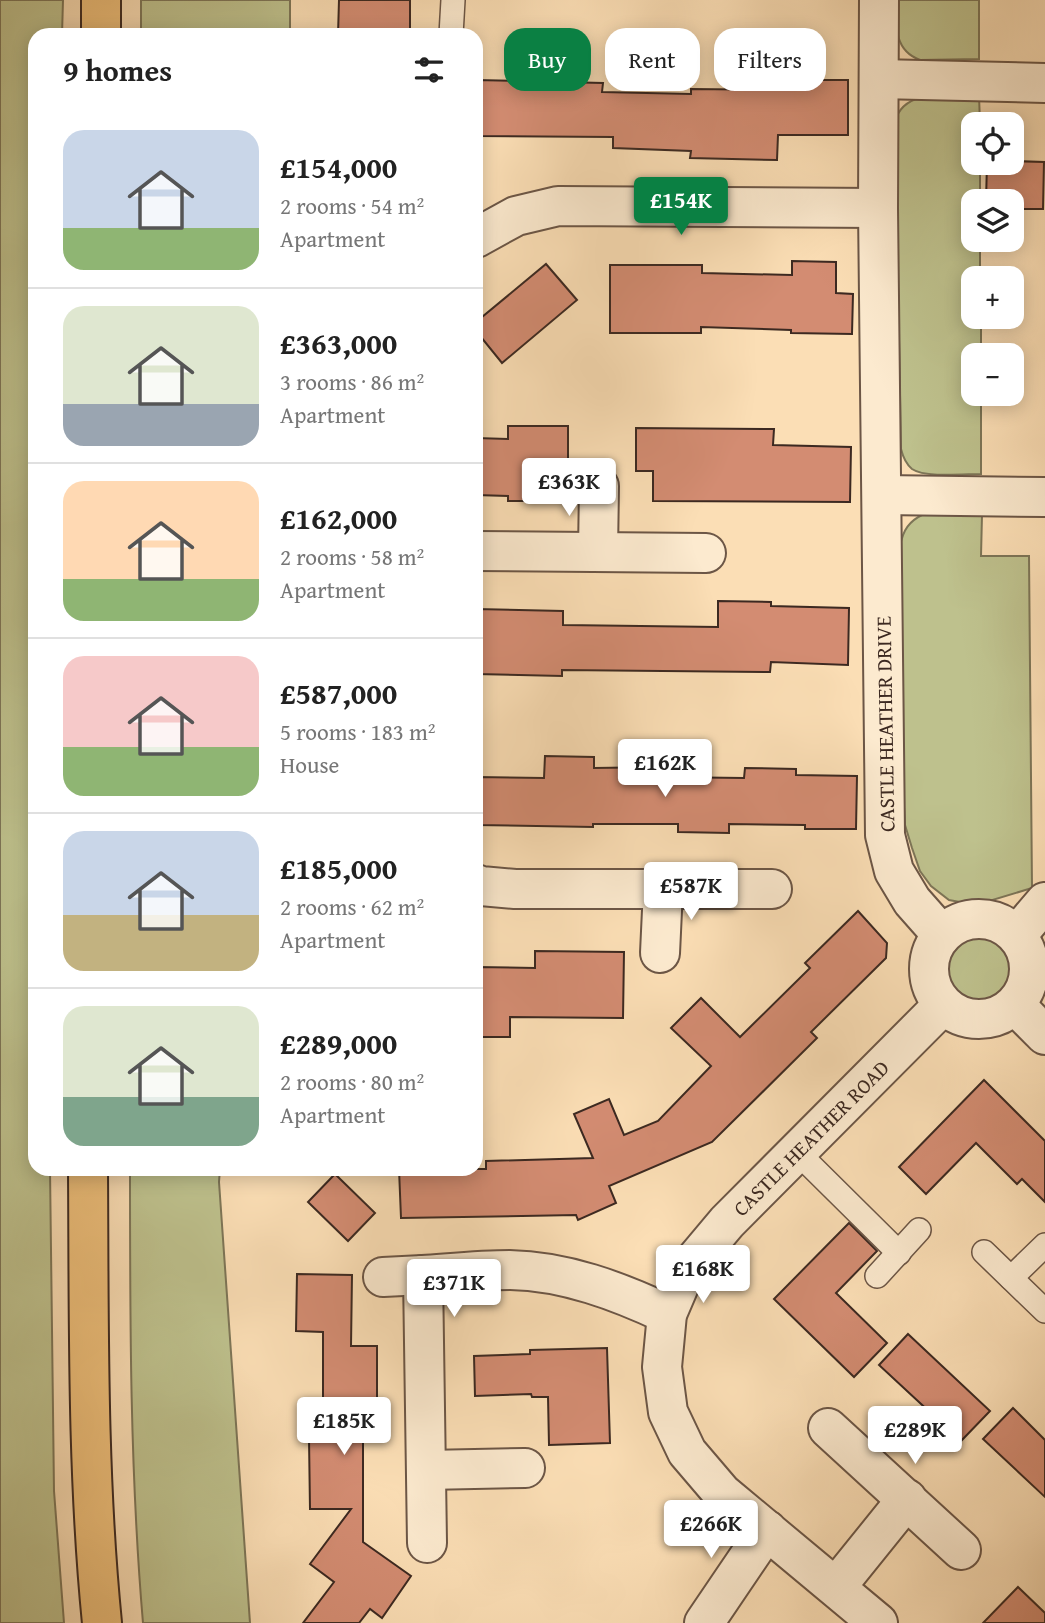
<!DOCTYPE html>
<meta charset="utf-8">
<style>
:root{--surface:#fff;--page:#f2f2f2;--text:#222;--muted:#767676;--line:#e0e0e0;--accent:#0b8043}
body{margin:0;font-family:"Gentium Book Plus",serif;background:var(--page);color:var(--text);height:100vh;display:flex;flex-direction:column;font-size:26px;white-space:nowrap}
*{box-sizing:border-box;margin:0}
p{font-size:23px;color:var(--muted)}
.icon{flex:none;width:38px;height:38px;fill:none;stroke:currentColor;stroke-width:2;stroke-linecap:round;stroke-linejoin:round}
.map{position:relative;flex:1;overflow:hidden}
.panel{position:absolute;left:28px;top:28px;width:455px;height:1148px;display:flex;flex-direction:column;background:var(--surface);border-radius:21px;box-shadow:0 4px 18px #0003}
.panel>*{flex:none}
.guide{position:absolute;left:504px;top:28px;width:436px;height:63px;display:flex;gap:14px}
.buttons{position:absolute;left:961px;top:112px;display:grid;gap:14px}
.buttons a{display:grid;place-items:center;width:63px;height:63px;border-radius:14px;background:var(--surface);box-shadow:0 4px 18px #0003;font-size:35px}
.price{position:absolute;translate:-50% -60px;padding:0 16px;border-radius:7px;background:#fff;color:#222;font-size:23px;line-height:46px;filter:drop-shadow(0 2px 4px #0008)}
.price::after{content:'';position:absolute;left:50%;top:42px;width:21px;height:16px;margin-left:-10px;background:inherit;clip-path:polygon(0 0,100% 0,50% 100%)}
.price.on{background:var(--accent);color:#fff}
ul{padding:0;list-style:none}
li{display:flex;align-items:center;gap:21px;height:175px;padding:0 35px}
li+li{border-top:2px solid var(--line)}
li span{display:grid;place-items:center;flex:none;width:196px;height:140px;border-radius:21px;color:#555}
li>.icon{margin-inline-start:auto}
span .icon{width:84px;height:84px;fill:#fffc;stroke-width:1}
li b{font-size:30px}
h2{display:flex;justify-content:space-between;align-items:center;height:84px;padding:0 35px;font-size:30px}
.tag{padding:0 24px;border-radius:21px;background:var(--surface);box-shadow:0 4px 18px #0003;font-size:24px;line-height:63px}
.tag.on{background:var(--accent);color:#fff}
.map>svg:first-child{display:block}
.green{fill:#bec18d;stroke:#7d7557;stroke-width:2}
.building{fill:#d38c72;stroke:#3c2921;stroke-width:2}
.lines{fill:none;stroke-linecap:round;stroke-linejoin:round}
.service-casing{stroke:#6c5646;stroke-width:26}
.minor-casing{stroke:#6c5646;stroke-width:42}
.primary-casing{stroke:#3c2921;stroke-width:42}
.service{stroke:#fceacf;stroke-width:23}
.minor{stroke:#fceacf;stroke-width:38}
.primary{stroke:#eebf7a;stroke-width:38}
.labels{text-anchor:middle;dominant-baseline:central;stroke-width:5;stroke-linejoin:round;paint-order:stroke}
.street-label{font-size:21px;fill:#3c2921;stroke:#fceacf}
</style>
<div class="map">
<svg width="1045" height="1623" viewBox="0 0 1045 1623">
<rect width="100%" height="100%" fill="#fbdeb5"/>
<filter id="stains"><feTurbulence type="fractalNoise" baseFrequency=".00286" numOctaves="4"/><feColorMatrix values="0 0 0 0 .2 0 0 0 0 .09 0 0 0 0 .02 0 0 0 .5 -.17"/></filter>
<radialGradient id="worn" r=".72"><stop offset=".6" stop-color="#630" stop-opacity="0"/><stop offset="1" stop-color="#630" stop-opacity=".3"/></radialGradient>
<!-- green -->
<g class="green">
<polygon points="0,0 63,0 62,35 35,35 35,1169 50,1169 54,1491 64,1623 0,1623"/>
<rect x="141" y="0" width="149" height="35"/>
<path d="M896 0H979V59L920 60C893 50 896 24 896 0Z"/>
<path d="M979 95 980 124H973V163H980V201H973V240H980V278H973V317H981V355H973V394H981V474C965 474 925 478 912 469 906 464 903 457 901 449L895 122C903 87 951 96 979 95Z"/>
<path d="M924 514 982 515 981 556H1029L1032 888 976 905 949 900 931 886 920 871 912 848 905 825 903 789 900 546C903 530 909 521 924 514Z"/>
<circle cx="976" cy="970" r="34"/>
<path d="M130 1169H220L219 1182 250 1623H143C130 1472 130 1321 130 1169Z"/>
</g>
<!-- building -->
<g class="building">
<polygon points="339,0 410,0 410,35 338,35"/>
<polygon points="476,80 603,83 602,92 691,94 691,89 795,90 795,80 848,80 848,135 778,135 777,160 690,158 691,151 613,148 613,137 476,136"/>
<polygon points="1012,161 1044,162 1043,209 1012,209 1012,201 986,201 987,163 1012,163"/>
<polygon points="792,261 836,262 836,293 853,294 852,334 791,333 791,330 701,327 701,333 610,333 610,265 702,265 702,273 792,275"/>
<polygon points="546,264 577,300 502,363 476,331 476,322"/>
<polygon points="508,426 568,426 568,468 553,468 553,501 508,501 508,496 476,495 476,438 508,439"/>
<polygon points="636,428 774,429 773,445 851,447 850,502 653,501 653,471 636,471"/>
<polygon points="718,601 771,602 771,606 849,608 848,665 771,662 770,672 562,670 562,676 476,674 476,609 563,611 563,625 718,627"/>
<polygon points="545,756 594,757 594,768 662,767 662,777 744,778 745,768 796,769 796,775 857,776 856,829 805,829 805,825 729,824 729,833 678,832 678,824 593,824 593,827 476,825 476,777 544,778"/>
<polygon points="858,911 887,943 886,958 811,1032 817,1038 712,1142 609,1186 616,1203 578,1220 576,1215 401,1218 399,1169 486,1169 486,1161 593,1158 574,1114 609,1099 624,1135 658,1121 711,1066 671,1028 701,998 740,1037 810,968 805,963"/>
<polygon points="535,951 624,952 623,1018 510,1017 510,1037 476,1037 476,967 535,968"/>
<polygon points="984,1080 1045,1141 1045,1202 1022,1179 1017,1184 976,1143 926,1194 899,1167"/>
<polygon points="335,1174 375,1213 348,1241 308,1202"/>
<polygon points="849,1223 877,1251 836,1293 887,1343 854,1377 774,1299"/>
<polygon points="297,1274 352,1275 351,1346 377,1346 377,1403 363,1403 363,1542 411,1576 382,1618 370,1609 359,1623 303,1623 334,1582 310,1564 351,1509 310,1509 309,1438 323,1438 323,1332 296,1331"/>
<polygon points="908,1334 990,1411 961,1441 879,1365"/>
<polygon points="607,1348 610,1443 549,1445 548,1397 532,1397 531,1394 475,1396 474,1356 530,1354 530,1350"/>
<polygon points="1013,1408 1045,1440 1045,1497 983,1439"/>
<polygon points="1018,1587 1045,1613 1045,1623 983,1623"/>
</g>
<g class="lines">
<!-- service casing -->
<g class="service-casing">
<g id="service">
<polyline points="451,35 453,0"/>
<polyline points="797,1152 899,1253"/>
<polyline points="984,1252 1045,1311"/>
<polyline points="877,1276 919,1230"/>
<polyline points="1011,1278 1045,1245"/>
</g>
</g>
<!-- minor casing -->
<g class="minor-casing">
<g id="minor">
<polyline points="879,0 878,208 885,835 894,871 912,901 942,935"/>
<polyline points="879,79 1045,83"/>
<polyline points="476,238 516,216 558,206 878,208"/>
<polyline points="882,495 1045,497"/>
<polyline points="476,551 706,553"/>
<polyline points="598,552 599,486"/>
<polyline points="476,884 481,886 515,889 772,889"/>
<circle cx="979" cy="969" r="50"/>
<polyline points="1017,935 1045,902"/>
<polyline points="660,953 663,889"/>
<polyline points="1015,1005 1045,1035"/>
<polyline points="383,1277 423,1275"/>
<polyline points="828,1428 961,1550"/>
<polyline points="427,1470 525,1468"/>
<path d="M427 1543 423 1275C452 1273 481 1270 510 1270 565 1271 618 1291 667 1314"/>
<polyline points="836,1587 907,1499"/>
<polyline points="704,1623 767,1530"/>
<polyline points="878,1623 722,1493 687,1452 668,1412 662,1367 667,1314 685,1272 727,1222 943,1005"/>
</g>
</g>
<!-- primary casing -->
<g class="primary-casing">
<g id="primary">
<polyline points="101,35 101,0"/>
<path d="M88 1169C89 1320 87 1473 102 1623"/>
</g>
</g>
<!-- service -->
<use href="#service" class="service"/>
<!-- minor -->
<use href="#minor" class="minor"/>
<!-- primary -->
<use href="#primary" class="primary"/>
</g>
<g class="labels">
<!-- street labels -->
<g class="street-label">
<text transform="translate(885 724) rotate(-91)">CASTLE HEATHER DRIVE</text>
<text transform="translate(811 1138) rotate(-45)">CASTLE HEATHER ROAD</text>
</g>
</g>
<rect width="100%" height="100%" filter="url(#stains)"/>
<rect width="100%" height="100%" fill="url(#worn)"/>
</svg>
<div class="buttons">
<a><svg class="icon" aria-label="locate" viewBox="0 0 24 24"><circle cx="12" cy="12" r="6"/><path d="M12 2v4M12 18v4M2 12h4M18 12h4"/></svg></a>
<a><svg class="icon" aria-label="layers" viewBox="0 0 24 24"><path d="M12 4l9 5-9 5-9-5zM3 14l9 5 9-5"/></svg></a>
<a>+</a>
<a>−</a>
</div>
<b class="price on" style="left:681px;top:237px">£154K</b>
<b class="price" style="left:569px;top:518px">£363K</b>
<b class="price" style="left:665px;top:799px">£162K</b>
<b class="price" style="left:691px;top:922px">£587K</b>
<b class="price" style="left:703px;top:1305px">£168K</b>
<b class="price" style="left:454px;top:1319px">£371K</b>
<b class="price" style="left:344px;top:1457px">£185K</b>
<b class="price" style="left:915px;top:1466px">£289K</b>
<b class="price" style="left:711px;top:1560px">£266K</b>
<div class="guide">
<a class="tag on">Buy</a>
<a class="tag">Rent</a>
<a class="tag">Filters</a>
</div>
<section class="panel">
<h2>9 homes<svg class="icon" aria-label="filters" viewBox="0 0 24 24"><path d="M4 7h16M4 17h16"/><circle cx="9" cy="7" r="2"/><circle cx="15" cy="17" r="2"/></svg></h2>
<ul>
<li><span style="background:linear-gradient(#c9d6e8 70%,#8fb573 0)"><svg class="icon" aria-label="home" viewBox="0 0 24 24"><path d="M3 11l9-7 9 7M6 9v11h12V9"/></svg></span><div><b>£154,000</b><p>2 rooms · 54 m²</p><p>Apartment</p></div></li>
<li><span style="background:linear-gradient(#dfe7d0 70%,#9aa5b1 0)"><svg class="icon" aria-label="home" viewBox="0 0 24 24"><path d="M3 11l9-7 9 7M6 9v11h12V9"/></svg></span><div><b>£363,000</b><p>3 rooms · 86 m²</p><p>Apartment</p></div></li>
<li><span style="background:linear-gradient(#ffd9b3 70%,#8fb573 0)"><svg class="icon" aria-label="home" viewBox="0 0 24 24"><path d="M3 11l9-7 9 7M6 9v11h12V9"/></svg></span><div><b>£162,000</b><p>2 rooms · 58 m²</p><p>Apartment</p></div></li>
<li><span style="background:linear-gradient(#f6c9c9 65%,#8fb573 0)"><svg class="icon" aria-label="home" viewBox="0 0 24 24"><path d="M3 11l9-7 9 7M6 9v11h12V9"/></svg></span><div><b>£587,000</b><p>5 rooms · 183 m²</p><p>House</p></div></li>
<li><span style="background:linear-gradient(#c9d6e8 60%,#c2b280 0)"><svg class="icon" aria-label="home" viewBox="0 0 24 24"><path d="M3 11l9-7 9 7M6 9v11h12V9"/></svg></span><div><b>£185,000</b><p>2 rooms · 62 m²</p><p>Apartment</p></div></li>
<li><span style="background:linear-gradient(#dfe7d0 65%,#7fa58c 0)"><svg class="icon" aria-label="home" viewBox="0 0 24 24"><path d="M3 11l9-7 9 7M6 9v11h12V9"/></svg></span><div><b>£289,000</b><p>2 rooms · 80 m²</p><p>Apartment</p></div></li>
</ul>
</section>
</div>
